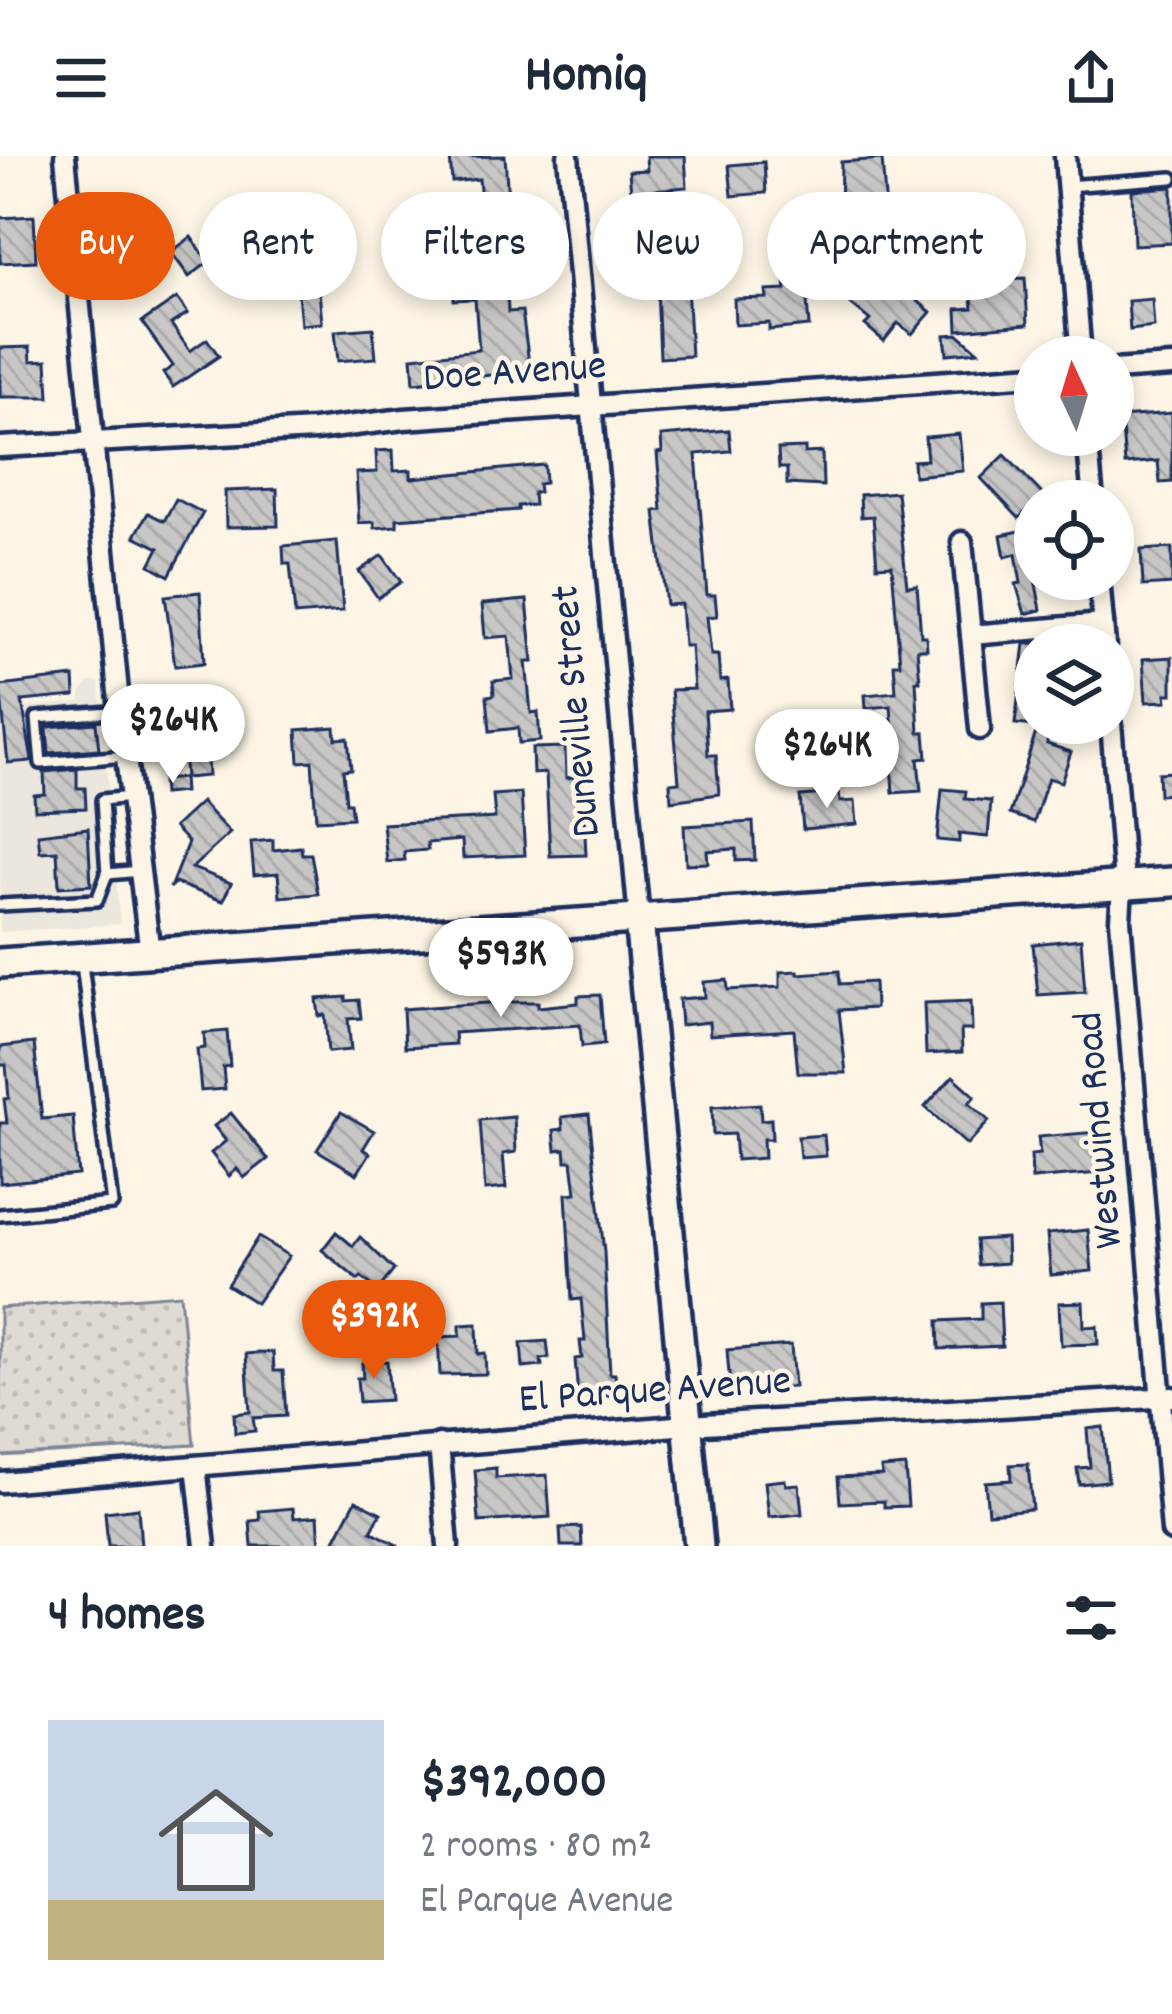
<!DOCTYPE html>
<meta charset="utf-8">
<style>
:root{--surface:#fff;--page:#f6f6f7;--text:#1f2937;--muted:#747a83;--accent:#ea580c}
body{margin:0;font-family:Dekko,sans-serif;background:var(--page);color:var(--text);height:100vh;display:flex;flex-direction:column;font-size:45px;white-space:nowrap}
*{box-sizing:border-box;margin:0}
p{font-size:39px;color:var(--muted)}
.icon{flex:none;width:66px;height:66px;fill:none;stroke:currentColor;stroke-width:2;stroke-linecap:round;stroke-linejoin:round}
.map{position:relative;height:1390px;overflow:hidden}
.details{display:flex;flex-direction:column;background:var(--surface);flex:1}
.details>*{flex:none}
.hud{position:absolute;left:36px;top:36px;width:1101px;height:108px;display:flex;gap:24px}
.needle{width:78px;rotate:356deg}
.tools{position:absolute;left:1014px;top:180px;display:grid;gap:24px}
.tools a{display:grid;place-items:center;width:120px;height:120px;border-radius:50%;background:var(--surface);box-shadow:0 6px 18px #0003;font-size:60px}
.price{position:absolute;translate:-50% -102px;padding:0 27px;border-radius:42px;background:#fff;color:#222;font-size:39px;line-height:78px;filter:drop-shadow(0 3px 6px #0008)}
.price::after{content:'';position:absolute;left:50%;top:72px;width:36px;height:27px;margin-left:-18px;background:inherit;clip-path:polygon(0 0,100% 0,50% 100%)}
.price.active{background:var(--accent);color:#fff}
ul{padding:0;list-style:none}
li{display:flex;align-items:center;gap:36px;height:300px;padding:0 48px}
li span{display:grid;place-items:center;flex:none;width:336px;height:240px;border-radius:0px;color:#555}
li>.icon{margin-inline-start:auto}
span .icon{width:144px;height:144px;fill:#fffc;stroke-width:1}
li b{font-size:51px}
h2{display:flex;justify-content:space-between;align-items:center;height:144px;padding:0 48px;font-size:51px}
.pill{padding:0 42px;border-radius:54px;background:var(--surface);box-shadow:0 6px 18px #0003;font-size:42px;line-height:108px}
.pill.active{background:var(--accent);color:#fff}
header{display:flex;justify-content:space-between;align-items:center;height:156px;padding:0 48px;background:var(--surface);font-size:54px;font-weight:700}
.map>svg:first-child{display:block}
.built{fill:#ece7dc}
.park{fill:url(#park-dots);stroke:#7d8599;stroke-width:3}
.building{fill:url(#building-back-hatch);stroke:#1b2f5e;stroke-width:3}
.lines{fill:none;stroke-linecap:round;stroke-linejoin:round}
.lane-casing{stroke:#1b2f5e;stroke-width:18}
.street-casing{stroke:#1b2f5e;stroke-width:27}
.secondary-casing{stroke:#1b2f5e;stroke-width:36}
.lane{stroke:#fcf5e5;stroke-width:9}
.street{stroke:#fcf5e5;stroke-width:18}
.secondary{stroke:#fcf5e5;stroke-width:27}
.labels{text-anchor:middle;dominant-baseline:central;stroke-width:9;stroke-linejoin:round;paint-order:stroke}
.street-label{font-size:42px;fill:#1b2f5e;stroke:#fcf5e5}
</style>
<header><svg class="icon" aria-label="menu" viewBox="0 0 24 24"><path d="M4 6h16M4 12h16M4 18h16"/></svg>Homiq<svg class="icon" aria-label="share" viewBox="0 0 24 24"><path d="M12 15V3M7 8l5-5 5 5M5 13v7h14v-7"/></svg></header>
<div class="map">
<svg width="1172" height="1390" viewBox="0 0 1172 1390">
<defs>
<pattern id="park-dots" width="8" height="8" patternUnits="userSpaceOnUse" patternTransform="scale(3)"><rect width="8" height="8" fill="#dfdbd4"/><path d="M2 2h.1M6 6h.1" fill="none" stroke="#bfbcb8" stroke-width="1.8" stroke-linecap="round"/></pattern>
<pattern id="building-back-hatch" width="6" height="6" patternUnits="userSpaceOnUse" patternTransform="scale(3)"><rect width="6" height="6" fill="#c8c7c6"/><path d="M-1 5l2 2M0 0l6 6M5-1l2 2" fill="none" stroke="#ababac"/></pattern>
</defs>
<rect width="100%" height="100%" fill="#fcf5e5"/>
<filter id="ink" filterUnits="userSpaceOnUse"><feTurbulence type="fractalNoise" baseFrequency=".00833" numOctaves="2"/><feDisplacementMap in="SourceGraphic" scale="24" xChannelSelector="R" yChannelSelector="G"/><feConvolveMatrix kernelMatrix="1 2 1 2 8 2 1 2 1" color-interpolation-filters="sRGB"/></filter>
<g filter="url(#ink)">
<!-- built -->
<polygon class="built" points="99,525 120,768 0,776 0,553 81,546 81,537 89,526"/>
<!-- park -->
<polygon class="park" points="180,1138 194,1289 0,1300 0,1152"/>
<!-- building -->
<g class="building">
<polygon points="505,0 508,43 502,43 504,62 497,62 500,114 506,113 508,156 522,155 530,215 414,227 412,201 479,194 475,143 454,144 452,106 442,107 441,83 484,81 479,23 452,26 450,1"/>
<polygon points="646,0 685,0 687,31 631,36 629,15 647,14"/>
<polygon points="882,3 887,69 850,71 850,60 840,61 841,6"/>
<polygon points="764,6 766,37 732,40 729,9"/>
<polygon points="1172,31 1172,87 1134,89 1132,34"/>
<polygon points="34,60 36,105 0,107 0,62"/>
<polygon points="663,74 665,93 685,91 691,200 660,202 657,132 634,134 629,77"/>
<polygon points="191,81 209,106 189,121 171,96"/>
<polygon points="847,104 850,141 807,145 809,170 769,174 769,167 735,169 734,143 767,142 766,135 786,134 785,125 827,121 825,106"/>
<polygon points="878,112 931,156 912,178 898,167 884,185 865,169 870,164 849,147"/>
<polygon points="1025,122 1028,168 958,174 957,153 973,152 971,131 1004,129 1003,123"/>
<polygon points="319,135 322,167 301,169 298,137"/>
<polygon points="177,142 188,157 171,168 190,195 207,183 219,200 173,231 163,217 173,210 142,166"/>
<polygon points="1152,143 1154,171 1130,174 1128,145"/>
<polygon points="373,172 376,202 338,205 335,175"/>
<polygon points="958,178 978,195 947,198 945,179"/>
<polygon points="30,191 31,205 47,204 49,241 0,241 0,192"/>
<polygon points="1172,257 1172,326 1160,327 1158,305 1125,308 1121,261"/>
<polygon points="729,274 731,295 696,298 707,439 715,439 717,460 707,461 711,499 718,499 720,525 728,524 730,553 705,555 708,599 716,599 719,638 671,645 670,627 679,626 671,534 694,533 691,490 684,490 681,448 666,449 655,355 662,354 657,297 662,296 661,280"/>
<polygon points="959,278 963,315 914,320 913,305 927,304 925,281"/>
<polygon points="805,292 805,297 822,296 823,330 787,328 787,312 779,312 778,293"/>
<polygon points="393,294 394,315 411,314 411,322 544,309 545,327 538,328 539,336 533,337 534,349 518,350 518,354 397,363 397,370 375,372 374,366 359,367 356,317 377,316 376,295"/>
<polygon points="1005,299 1043,339 1019,362 981,322"/>
<polygon points="277,333 278,370 226,371 225,335"/>
<polygon points="897,336 907,430 917,429 921,480 926,480 927,493 917,493 920,525 916,525 919,576 925,576 927,602 918,603 921,635 893,637 891,606 880,607 878,580 893,579 891,550 866,552 865,539 896,536 894,508 900,508 892,409 877,410 873,360 861,361 860,339"/>
<polygon points="176,343 203,357 169,420 150,409 159,392 135,380 148,357 164,365"/>
<polygon points="1035,372 1035,423 1041,454 1025,458 1016,428 1021,427 1016,398 1005,401 1001,379"/>
<polygon points="337,385 343,455 295,459 290,408 284,408 283,390"/>
<polygon points="1172,392 1172,428 1143,430 1141,394"/>
<polygon points="382,399 401,426 378,442 359,415"/>
<polygon points="200,436 204,507 175,510 165,440"/>
<polygon points="527,444 533,506 526,506 531,557 538,556 540,585 519,587 518,572 490,575 487,540 494,539 493,525 513,523 509,480 485,482 482,448"/>
<polygon points="1035,487 1035,570 1015,568 1025,488"/>
<polygon points="1172,501 1172,538 1166,538 1167,545 1146,546 1143,503"/>
<polygon points="74,521 75,540 22,545 32,605 8,607 0,530"/>
<polygon points="208,557 211,603 207,603 208,620 185,622 183,593 169,594 168,572 179,570 178,559"/>
<polygon points="96,567 99,593 49,597 47,571"/>
<polygon points="1039,567 1049,567 1047,588 1071,596 1061,626 1048,622 1034,666 1010,658"/>
<polygon points="335,571 336,583 348,582 351,613 343,614 346,647 350,647 352,662 316,664 312,605 299,606 297,574"/>
<polygon points="565,591 566,622 575,621 576,637 583,636 586,699 550,700 546,617 533,618 532,592"/>
<polygon points="77,613 77,632 85,632 86,652 35,654 34,639 45,638 44,616"/>
<polygon points="1172,616 1172,638 1159,639 1158,617"/>
<polygon points="183,622 184,636 163,638 162,624"/>
<polygon points="942,633 966,635 965,643 991,645 988,681 959,678 959,686 937,684"/>
<polygon points="521,637 525,699 463,702 462,684 427,687 428,694 404,696 405,704 387,706 383,668 495,662 493,639"/>
<polygon points="839,637 840,646 855,645 857,668 803,673 800,640"/>
<polygon points="201,646 230,677 192,712 231,727 223,745 175,727 170,732 188,686 174,671"/>
<polygon points="753,666 755,704 736,705 736,693 707,695 708,707 686,708 684,670"/>
<polygon points="88,672 91,729 59,731 57,695 40,696 38,678"/>
<polygon points="273,684 273,694 301,691 302,698 311,698 318,738 280,741 278,717 254,719 251,686"/>
<polygon points="1081,783 1085,836 1038,839 1033,788"/>
<polygon points="798,815 798,818 839,815 840,828 874,826 875,852 839,854 846,917 798,917 794,874 710,879 709,866 681,869 679,843 705,841 704,826 727,824 728,834 780,831 780,816"/>
<polygon points="600,839 604,888 582,890 580,869 454,877 455,888 405,891 403,853 501,846 538,846 538,851 578,847 578,840"/>
<polygon points="346,841 346,845 359,844 361,862 348,863 351,894 328,896 325,859 319,860 317,843"/>
<polygon points="971,845 972,874 961,874 962,896 926,898 924,847"/>
<polygon points="227,875 230,910 223,911 225,933 201,935 197,893 205,892 204,877"/>
<polygon points="34,887 42,963 73,960 78,1019 0,1027 0,967 7,967 4,943 9,942 6,909 0,909 0,891"/>
<polygon points="953,920 975,940 969,947 989,965 967,989 925,951"/>
<polygon points="760,948 761,964 771,963 772,983 763,983 764,1002 736,1004 734,978 713,979 712,951"/>
<polygon points="341,956 374,975 363,993 370,997 357,1018 317,994"/>
<polygon points="231,957 268,1003 244,1022 237,1013 229,1020 211,997 226,985 214,970"/>
<polygon points="589,958 604,1096 610,1218 615,1218 617,1239 578,1242 575,1203 582,1202 580,1185 585,1185 581,1143 572,1144 566,1038 576,1037 572,1005 566,1005 565,993 556,994 554,974 563,973 562,961"/>
<polygon points="514,961 516,996 503,998 506,1032 485,1034 480,964"/>
<polygon points="1108,975 1111,1016 1032,1023 1031,999 1040,998 1038,981"/>
<polygon points="824,979 826,1000 800,1002 798,981"/>
<polygon points="1088,1074 1092,1115 1051,1119 1047,1078"/>
<polygon points="336,1076 353,1090 360,1081 394,1114 378,1134 361,1121 358,1124 322,1094"/>
<polygon points="258,1081 289,1100 256,1147 227,1129"/>
<polygon points="1006,1082 1007,1107 978,1109 976,1084"/>
<polygon points="1000,1146 1002,1190 939,1193 938,1165 981,1163 981,1147"/>
<polygon points="1083,1146 1084,1171 1097,1170 1098,1188 1061,1189 1059,1147"/>
<polygon points="477,1168 478,1198 485,1197 486,1218 440,1219 438,1181 460,1180 460,1169"/>
<polygon points="547,1185 549,1202 541,1203 542,1210 523,1212 521,1187"/>
<polygon points="791,1189 794,1231 759,1234 759,1227 730,1230 727,1194"/>
<polygon points="273,1196 274,1215 283,1215 286,1260 253,1262 255,1275 235,1277 234,1258 250,1256 246,1198"/>
<polygon points="387,1205 390,1244 359,1246 357,1222 363,1222 362,1207"/>
<polygon points="1103,1271 1108,1325 1079,1328 1077,1312 1090,1311 1087,1273"/>
<polygon points="1028,1308 1032,1353 988,1357 985,1326 1011,1324 1010,1309"/>
<polygon points="905,1310 908,1350 884,1351 884,1345 840,1347 838,1321 882,1319 881,1312"/>
<polygon points="496,1312 496,1322 547,1319 550,1361 479,1366 475,1314"/>
<polygon points="785,1324 786,1329 799,1328 802,1358 769,1361 765,1326"/>
<polygon points="356,1344 381,1357 371,1375 399,1390 332,1390"/>
<polygon points="138,1352 141,1390 108,1390 105,1356"/>
<polygon points="293,1352 294,1362 318,1360 320,1390 252,1390 250,1365 260,1364 259,1355"/>
<polygon points="581,1371 582,1390 561,1390 560,1372"/>
</g>
<g class="lines">
<!-- lane casing -->
<g class="lane-casing">
<g id="lane">
<polyline points="1067,30 1172,22"/>
<polyline points="122,555 37,562 41,607 126,600"/>
<polyline points="107,718 141,715"/>
<polyline points="0,749 97,744 107,718 102,644 131,641"/>
<polyline points="0,1059 112,1048 82,808"/>
</g>
</g>
<!-- street casing -->
<g class="street-casing">
<g id="street">
<polyline points="65,0 118,536 150,797"/>
<polyline points="568,0 639,763"/>
<polyline points="1065,0 1081,201"/>
<polyline points="1113,214 1172,210"/>
<polyline points="1087,279 1093,345"/>
<polyline points="0,291 314,274 404,263 1035,219"/>
<polyline points="962,386 980,573"/>
<polyline points="1099,423 1105,489"/>
<polyline points="971,479 1103,468"/>
<polyline points="1111,567 1123,714 1120,764 1172,1375"/>
<polyline points="439,1288 448,1390"/>
<polyline points="196,1310 205,1390"/>
<polyline points="0,1326 688,1269 1172,1241"/>
</g>
</g>
<!-- secondary casing -->
<g class="secondary-casing">
<g id="secondary">
<polyline points="639,763 699,1390"/>
<polyline points="0,807 1172,726"/>
</g>
</g>
<!-- lane -->
<use href="#lane" class="lane"/>
<!-- street -->
<use href="#street" class="street"/>
<!-- secondary -->
<use href="#secondary" class="secondary"/>
</g>
</g>
<g class="labels">
<!-- street labels -->
<g class="street-label">
<text transform="translate(515 219) rotate(-4)">Doe Avenue</text>
<text transform="translate(579 555) rotate(-95)">Duneville Street</text>
<text transform="translate(1102 974) rotate(-95)">Westwind Road</text>
<text transform="translate(655 1237) rotate(-4)">El Parque Avenue</text>
</g>
</g>
</svg>
<div class="tools">
<a><svg class="needle" viewBox="-14 -14 28 28"><path d="M0-13l5 13h-10z" fill="#e53935"/><path d="M0 13l5-13h-10z" fill="#747a83"/></svg></a>
<a><svg class="icon" aria-label="locate" viewBox="0 0 24 24"><circle cx="12" cy="12" r="6"/><path d="M12 2v4M12 18v4M2 12h4M18 12h4"/></svg></a>
<a><svg class="icon" aria-label="layers" viewBox="0 0 24 24"><path d="M12 4l9 5-9 5-9-5zM3 14l9 5 9-5"/></svg></a>
</div>
<b class="price" style="left:173px;top:630px">$264K</b>
<b class="price" style="left:827px;top:655px">$264K</b>
<b class="price" style="left:501px;top:864px">$593K</b>
<b class="price active" style="left:374px;top:1226px">$392K</b>
<div class="hud">
<a class="pill active">Buy</a>
<a class="pill">Rent</a>
<a class="pill">Filters</a>
<a class="pill">New</a>
<a class="pill">Apartment</a>
</div>
</div>
<section class="details">
<h2>4 homes<svg class="icon" aria-label="filters" viewBox="0 0 24 24"><path d="M4 7h16M4 17h16"/><circle cx="9" cy="7" r="2"/><circle cx="15" cy="17" r="2"/></svg></h2>
<ul>
<li><span style="background:linear-gradient(#c9d6e8 75%,#c2b280 0)"><svg class="icon" aria-label="home" viewBox="0 0 24 24"><path d="M3 11l9-7 9 7M6 9v11h12V9"/></svg></span><div><b>$392,000</b><p>2 rooms · 80 m²</p><p>El Parque Avenue</p></div></li>
</ul>
</section>
